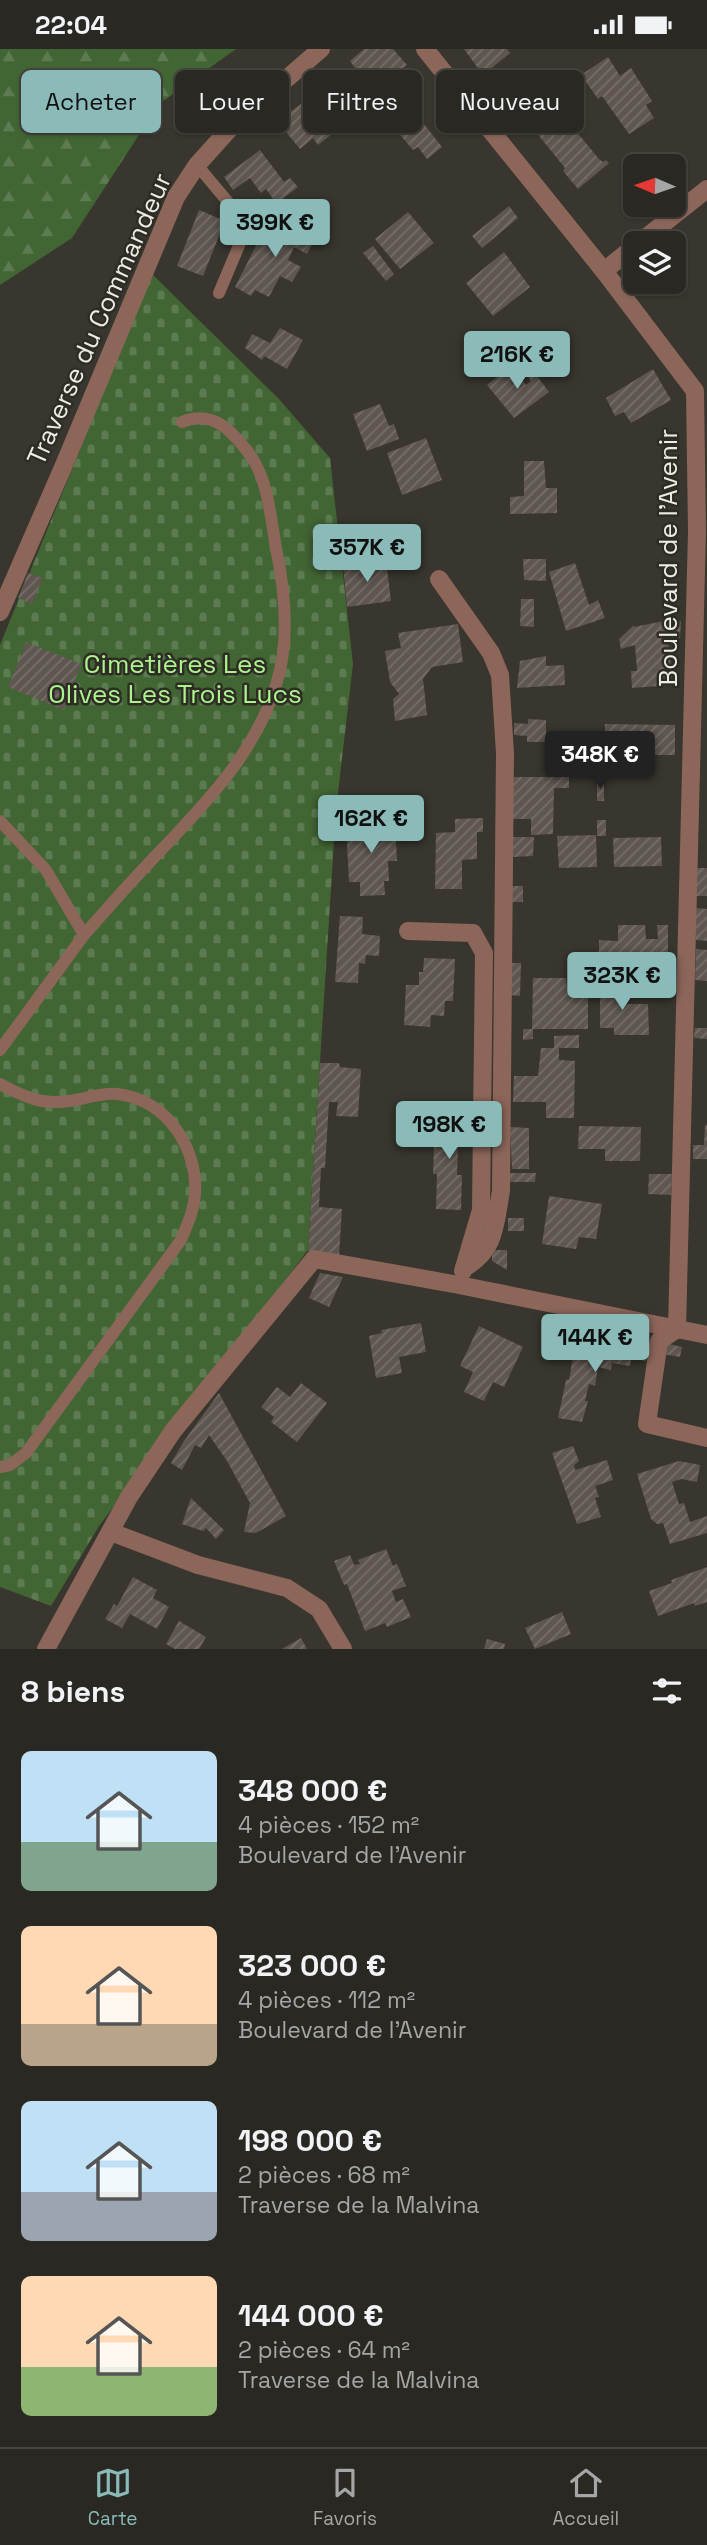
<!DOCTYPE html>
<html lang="fr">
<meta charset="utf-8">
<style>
:root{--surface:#2a2822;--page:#36342f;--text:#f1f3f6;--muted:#a5a6a5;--line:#464440;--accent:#8bbbb9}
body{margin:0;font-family:"Space Grotesk",sans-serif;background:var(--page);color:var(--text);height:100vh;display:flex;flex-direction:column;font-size:26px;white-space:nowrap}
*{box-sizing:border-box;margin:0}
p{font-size:23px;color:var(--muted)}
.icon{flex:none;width:38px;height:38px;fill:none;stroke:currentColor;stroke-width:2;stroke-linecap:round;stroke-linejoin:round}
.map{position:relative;height:1600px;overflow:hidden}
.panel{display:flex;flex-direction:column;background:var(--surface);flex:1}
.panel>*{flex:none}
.top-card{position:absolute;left:21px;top:21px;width:665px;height:63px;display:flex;gap:14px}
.needle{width:46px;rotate:272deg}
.tools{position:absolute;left:623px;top:105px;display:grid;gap:14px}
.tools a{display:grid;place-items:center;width:63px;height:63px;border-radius:10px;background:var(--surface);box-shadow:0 2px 5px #0004,0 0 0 2px var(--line);font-size:35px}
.price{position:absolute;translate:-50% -60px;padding:0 16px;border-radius:7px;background:var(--accent);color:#111;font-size:23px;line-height:46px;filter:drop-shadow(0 2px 4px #0008)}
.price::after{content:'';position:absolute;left:50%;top:42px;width:21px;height:16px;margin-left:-10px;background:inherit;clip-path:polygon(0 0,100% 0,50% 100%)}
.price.selected{background:#222;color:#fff}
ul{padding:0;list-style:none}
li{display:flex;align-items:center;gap:21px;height:175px;padding:0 21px}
li span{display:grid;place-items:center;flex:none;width:196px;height:140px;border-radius:10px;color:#555}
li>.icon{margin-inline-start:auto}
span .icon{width:84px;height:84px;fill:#fffc;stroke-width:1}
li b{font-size:30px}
h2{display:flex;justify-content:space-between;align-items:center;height:84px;padding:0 21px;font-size:30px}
.pill{padding:0 24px;border-radius:10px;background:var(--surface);box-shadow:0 2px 5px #0004,0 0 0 2px var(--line);font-size:24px;line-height:63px}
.pill.selected{background:var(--accent);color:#111}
.status{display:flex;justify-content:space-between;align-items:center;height:49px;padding:0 35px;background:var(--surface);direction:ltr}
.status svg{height:19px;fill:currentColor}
.menu{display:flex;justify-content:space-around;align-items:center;height:98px;border-top:2px solid var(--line);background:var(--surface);font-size:19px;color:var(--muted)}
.menu a{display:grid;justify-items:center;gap:4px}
.menu .selected{color:var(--accent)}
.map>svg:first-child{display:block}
.forest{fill:url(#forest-firs)}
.cemetery{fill:url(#cemetery-stones)}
.building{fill:url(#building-hatch)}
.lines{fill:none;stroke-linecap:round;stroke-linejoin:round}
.lane{stroke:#8d665a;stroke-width:12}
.street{stroke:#8d665a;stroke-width:18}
.labels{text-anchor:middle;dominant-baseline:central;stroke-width:5;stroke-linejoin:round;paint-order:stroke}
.street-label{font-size:26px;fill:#ecebe5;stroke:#2e2c24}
.park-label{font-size:26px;fill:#acf38e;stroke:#2e2c24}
</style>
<div class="status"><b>22:04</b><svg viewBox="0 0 49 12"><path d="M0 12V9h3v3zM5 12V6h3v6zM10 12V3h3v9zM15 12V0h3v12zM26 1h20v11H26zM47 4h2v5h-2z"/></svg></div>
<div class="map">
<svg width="707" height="1600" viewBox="0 0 707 1600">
<defs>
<pattern id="forest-firs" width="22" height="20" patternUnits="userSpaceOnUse" patternTransform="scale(1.75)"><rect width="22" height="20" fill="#426534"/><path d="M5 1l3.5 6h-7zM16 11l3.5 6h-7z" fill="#5d7b51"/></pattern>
<pattern id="cemetery-stones" width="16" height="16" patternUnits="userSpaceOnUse" patternTransform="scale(1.75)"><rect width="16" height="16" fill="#426534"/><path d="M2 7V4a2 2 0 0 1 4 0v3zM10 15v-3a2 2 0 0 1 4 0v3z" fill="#5d7b51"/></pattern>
<pattern id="building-hatch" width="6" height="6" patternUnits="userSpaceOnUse" patternTransform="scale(1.75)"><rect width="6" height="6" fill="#5f5650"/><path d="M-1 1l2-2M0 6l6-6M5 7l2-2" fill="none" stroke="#766e69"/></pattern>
</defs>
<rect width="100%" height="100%" fill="#38362e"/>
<!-- forest -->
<polygon class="forest" points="0,0 236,0 159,55 72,189 0,236"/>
<!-- cemetery -->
<polygon class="cemetery" points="152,225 279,350 330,409 353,615 336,761 308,1201 99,1477 51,1557 0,1538 0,596"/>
<!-- building -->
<g class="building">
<polygon points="364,0 393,0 407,16 384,34 376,23 365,32 350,12"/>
<polygon points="464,0 507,0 510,4 483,26"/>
<polygon points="608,8 620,27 631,19 652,52 646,56 654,69 629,85 602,47 598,50 581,26"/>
<polygon points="331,20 358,53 345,63 351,70 318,96 313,89 300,100 273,67 288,55 292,62 322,38 317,32"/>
<polygon points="404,50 442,98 427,110 418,98 413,101 396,81 390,86 379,71"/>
<polygon points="552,53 599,110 603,113 606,111 609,114 578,140 563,122 565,119 527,72"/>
<polygon points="260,101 284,133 290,129 298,138 282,150 273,150 266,140 261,144 250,129 233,141 224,128"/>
<polygon points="509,157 518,169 482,199 472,187"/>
<polygon points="199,161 225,172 203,227 177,217"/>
<polygon points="408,163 434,194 400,220 375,190"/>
<polygon points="291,170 318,184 307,205 294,198 288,211 301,218 292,233 280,227 269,248 255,241 251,247 235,238 263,183 280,191"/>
<polygon points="373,197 394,225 386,232 363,204"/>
<polygon points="504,203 530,238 493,267 466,234"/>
<polygon points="280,279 303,291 287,320 264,307 262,311 245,299 252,285 270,294"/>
<polygon points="511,317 526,336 531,332 528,328 534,323 549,343 514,369 487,336"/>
<polygon points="653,320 671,351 631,374 624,363 615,367 606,349"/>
<polygon points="380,355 389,377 394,375 399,390 367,402 353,365"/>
<polygon points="426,389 442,431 402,446 387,404"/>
<polygon points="524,412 544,412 546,439 557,439 557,464 510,465 510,448 524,447"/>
<polygon points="523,510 546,510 546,532 524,531"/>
<polygon points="386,511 391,552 347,558 343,517"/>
<polygon points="575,514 589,556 598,551 605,569 566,582 549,523"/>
<polygon points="28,524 43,529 32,555 18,549"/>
<polygon points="521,550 534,550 534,578 520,577"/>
<polygon points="664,572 665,575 681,572 680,589 668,591 673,636 632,639 631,622 637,622 635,596 621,600 619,590 634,576 634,578"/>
<polygon points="458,575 463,613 432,618 423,630 427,666 395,672 393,650 399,645 390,633 385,602 401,599 398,584"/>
<polygon points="26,593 81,615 64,661 8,638"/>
<polygon points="546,607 546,617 564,616 565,636 517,639 520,612"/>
<polygon points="528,670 546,671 546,693 527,693 527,687 514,686 514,674 528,675"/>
<polygon points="605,675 675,676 675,706 631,706 631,691 605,690"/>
<polygon points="513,728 569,728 569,739 554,739 553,785 531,786 531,770 513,770"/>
<rect x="597" y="732" width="7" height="20"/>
<polygon points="483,769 483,783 477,783 477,810 462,811 462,840 435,840 436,784 455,783 455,770"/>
<rect x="597" y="771" width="9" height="16"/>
<polygon points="395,772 397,812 388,812 389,832 384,832 385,846 360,847 360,833 349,833 346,775"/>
<polygon points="596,786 597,818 559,819 557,787"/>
<polygon points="512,788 534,788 533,807 513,808"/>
<polygon points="661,788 662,817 614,818 613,789"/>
<polygon points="696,819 707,819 707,847 695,847"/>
<polygon points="512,837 523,837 523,853 511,853"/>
<polygon points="696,859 707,860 707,892 696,891"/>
<polygon points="340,867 363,868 362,885 380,887 379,907 366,906 365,915 359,914 358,934 335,933"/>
<polygon points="618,876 645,876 646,890 658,890 657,876 668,876 668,911 599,911 599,891 618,892"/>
<polygon points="696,900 707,901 707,932 695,931"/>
<polygon points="424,909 455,910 453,952 445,952 444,967 431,966 430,978 404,976 406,936 419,936 419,923 423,923"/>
<polygon points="510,914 521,914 520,947 510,946"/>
<polygon points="533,929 566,929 567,938 588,938 588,980 533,980 533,990 523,991 523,980 532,980"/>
<polygon points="600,935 624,935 624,955 648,955 649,986 614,986 614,979 600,979"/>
<polygon points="695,979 707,979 707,990 694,989"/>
<polygon points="579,986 579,999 559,999 559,1011 575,1012 574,1069 546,1069 546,1053 513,1053 514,1027 538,1027 541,999 554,999 554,987"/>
<polygon points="320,1014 339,1014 340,1018 361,1020 358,1068 336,1067 338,1053 329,1053 325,1119 321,1119 319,1158 342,1160 339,1207 308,1202"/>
<polygon points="439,1063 464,1064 463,1098 458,1098 457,1126 462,1126 461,1161 436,1160 437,1125 433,1125 434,1097 438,1097"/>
<polygon points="705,1076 707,1076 707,1110 693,1110 693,1096 704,1096"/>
<polygon points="579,1077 641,1078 640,1112 605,1112 605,1100 578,1100"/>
<polygon points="510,1078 529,1079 529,1120 512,1120"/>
<polygon points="507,1124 536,1124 535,1133 507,1133"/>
<polygon points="649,1125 672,1125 671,1146 648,1145"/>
<polygon points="549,1147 602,1155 596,1190 579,1188 576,1200 542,1195"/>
<rect x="508" y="1169" width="16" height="13"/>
<polygon points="492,1201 507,1201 507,1221 492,1212"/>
<polygon points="320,1224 343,1228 329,1258 309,1249"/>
<polygon points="421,1274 426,1303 399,1308 402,1324 376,1329 369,1287 382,1284 381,1281"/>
<polygon points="479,1277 523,1298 504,1338 493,1333 484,1352 464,1343 473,1323 460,1317"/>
<polygon points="617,1288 650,1294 646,1312 631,1309 630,1317 612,1314 611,1321 598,1318 595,1337 589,1335 585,1352 588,1352 582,1373 558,1369 566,1331 569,1331 574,1302 614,1305"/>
<polygon points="665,1294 682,1298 680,1308 663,1305"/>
<polygon points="301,1334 327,1354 297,1393 271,1373 274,1368 261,1358 277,1338 290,1348"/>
<polygon points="219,1344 286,1467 256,1484 244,1483 250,1454 227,1412 209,1386 201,1399 195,1396 182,1421 171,1414 184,1392"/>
<polygon points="573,1397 579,1412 574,1416 575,1421 607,1411 613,1431 595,1437 599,1448 595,1449 601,1468 577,1475 552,1404"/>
<polygon points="679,1412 700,1416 697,1433 681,1430 672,1433 679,1455 684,1454 690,1473 707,1467 707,1484 670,1495 663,1474 657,1475 651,1470 637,1425"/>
<polygon points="191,1449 224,1481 216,1490 206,1479 203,1482 182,1475"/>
<polygon points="386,1500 393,1517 397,1515 406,1537 392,1542 396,1553 403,1550 411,1568 387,1578 385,1574 365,1582 347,1535 344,1536 334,1512 350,1506 354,1516 360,1515 358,1511"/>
<polygon points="707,1518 707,1553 695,1557 694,1554 658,1567 649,1542 672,1534 671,1531"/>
<polygon points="133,1528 157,1541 153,1549 169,1558 157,1580 130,1565 122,1579 105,1570 114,1555 117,1557"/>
<polygon points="562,1563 571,1585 535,1600 525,1579"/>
<polygon points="179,1572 206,1588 199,1600 175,1600 166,1595"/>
<polygon points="301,1589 307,1600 282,1600"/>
<polygon points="487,1590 505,1595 504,1600 484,1600"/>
</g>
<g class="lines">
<!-- lane -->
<g class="lane">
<polyline points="197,116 243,171 243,187 219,244"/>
<polyline points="0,772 46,821 84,886 0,1001"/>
<path d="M84 886C105 862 126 838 148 815 199 761 254 708 276 636 290 593 285 542 276 499 271 470 268 432 251 407 233 383 214 360 182 373"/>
<path d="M0 1035C31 1052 47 1057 81 1050 93 1047 106 1044 118 1045 167 1051 198 1099 195 1145 194 1162 187 1176 181 1191L26 1404 10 1416 0 1418"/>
</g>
<!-- street -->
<g class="street">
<polyline points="425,0 604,222 695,342 697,482 677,1280 659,1292 647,1375 707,1389"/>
<polyline points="639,194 707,140"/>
<polyline points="604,222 635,197"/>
<path d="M439 530 491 604 500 626 505 704 501 1142C495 1175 496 1201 464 1219"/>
<polyline points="0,563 64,416 176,148 197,116 233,76 321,0"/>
<polyline points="408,882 473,884 484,904 481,1161 463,1222"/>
<polyline points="111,1483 198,1516 287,1539 319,1560 343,1600"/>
<polyline points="46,1600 129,1448 173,1382 314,1210 459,1236 707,1286"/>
</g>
</g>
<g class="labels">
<!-- street labels -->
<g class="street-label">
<text transform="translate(99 270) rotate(-66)">Traverse du Commandeur</text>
<text transform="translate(668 509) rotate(-90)">Boulevard de l'Avenir</text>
</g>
<!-- park labels -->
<g class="park-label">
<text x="175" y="615">Cimetières Les<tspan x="175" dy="30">Olives Les Trois Lucs</tspan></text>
</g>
</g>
</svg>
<div class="tools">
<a><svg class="needle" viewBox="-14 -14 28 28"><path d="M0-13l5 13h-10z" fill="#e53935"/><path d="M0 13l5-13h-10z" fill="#a5a6a5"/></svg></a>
<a><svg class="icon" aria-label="layers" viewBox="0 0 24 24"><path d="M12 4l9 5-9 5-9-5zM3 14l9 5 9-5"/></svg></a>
</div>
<b class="price" style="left:275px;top:210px">399K €</b>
<b class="price" style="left:517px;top:342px">216K €</b>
<b class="price" style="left:367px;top:535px">357K €</b>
<b class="price selected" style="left:600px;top:742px">348K €</b>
<b class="price" style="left:371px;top:806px">162K €</b>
<b class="price" style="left:622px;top:963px">323K €</b>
<b class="price" style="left:449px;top:1112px">198K €</b>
<b class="price" style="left:595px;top:1325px">144K €</b>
<div class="top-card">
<a class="pill selected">Acheter</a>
<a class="pill">Louer</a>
<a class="pill">Filtres</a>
<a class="pill">Nouveau</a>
</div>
</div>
<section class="panel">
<h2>8 biens<svg class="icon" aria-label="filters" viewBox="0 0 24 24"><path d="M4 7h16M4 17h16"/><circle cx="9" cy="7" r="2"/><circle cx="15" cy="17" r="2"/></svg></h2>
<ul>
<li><span style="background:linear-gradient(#bfe0f5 65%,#7fa58c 0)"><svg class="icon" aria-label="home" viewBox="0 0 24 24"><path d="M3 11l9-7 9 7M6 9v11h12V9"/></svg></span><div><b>348 000 €</b><p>4 pièces · 152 m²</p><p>Boulevard de l'Avenir</p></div></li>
<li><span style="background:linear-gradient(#ffd9b3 70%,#b9a48a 0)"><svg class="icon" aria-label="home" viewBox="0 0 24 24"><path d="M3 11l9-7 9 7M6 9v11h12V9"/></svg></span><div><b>323 000 €</b><p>4 pièces · 112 m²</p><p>Boulevard de l'Avenir</p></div></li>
<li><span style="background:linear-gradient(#bfe0f5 65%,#9aa5b1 0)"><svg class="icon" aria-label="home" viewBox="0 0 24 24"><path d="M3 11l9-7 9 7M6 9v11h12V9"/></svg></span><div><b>198 000 €</b><p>2 pièces · 68 m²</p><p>Traverse de la Malvina</p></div></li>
<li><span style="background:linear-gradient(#ffd9b3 65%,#8fb573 0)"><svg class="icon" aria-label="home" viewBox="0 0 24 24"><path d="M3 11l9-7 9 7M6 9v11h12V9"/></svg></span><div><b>144 000 €</b><p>2 pièces · 64 m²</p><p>Traverse de la Malvina</p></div></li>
</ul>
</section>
<nav class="menu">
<a class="selected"><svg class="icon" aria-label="map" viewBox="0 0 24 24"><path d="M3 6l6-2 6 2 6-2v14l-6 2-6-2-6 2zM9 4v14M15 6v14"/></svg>Carte</a>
<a><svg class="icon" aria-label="saved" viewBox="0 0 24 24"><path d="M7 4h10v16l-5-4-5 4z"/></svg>Favoris</a>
<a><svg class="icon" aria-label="home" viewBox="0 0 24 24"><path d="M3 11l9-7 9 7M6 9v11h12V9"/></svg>Accueil</a>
</nav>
